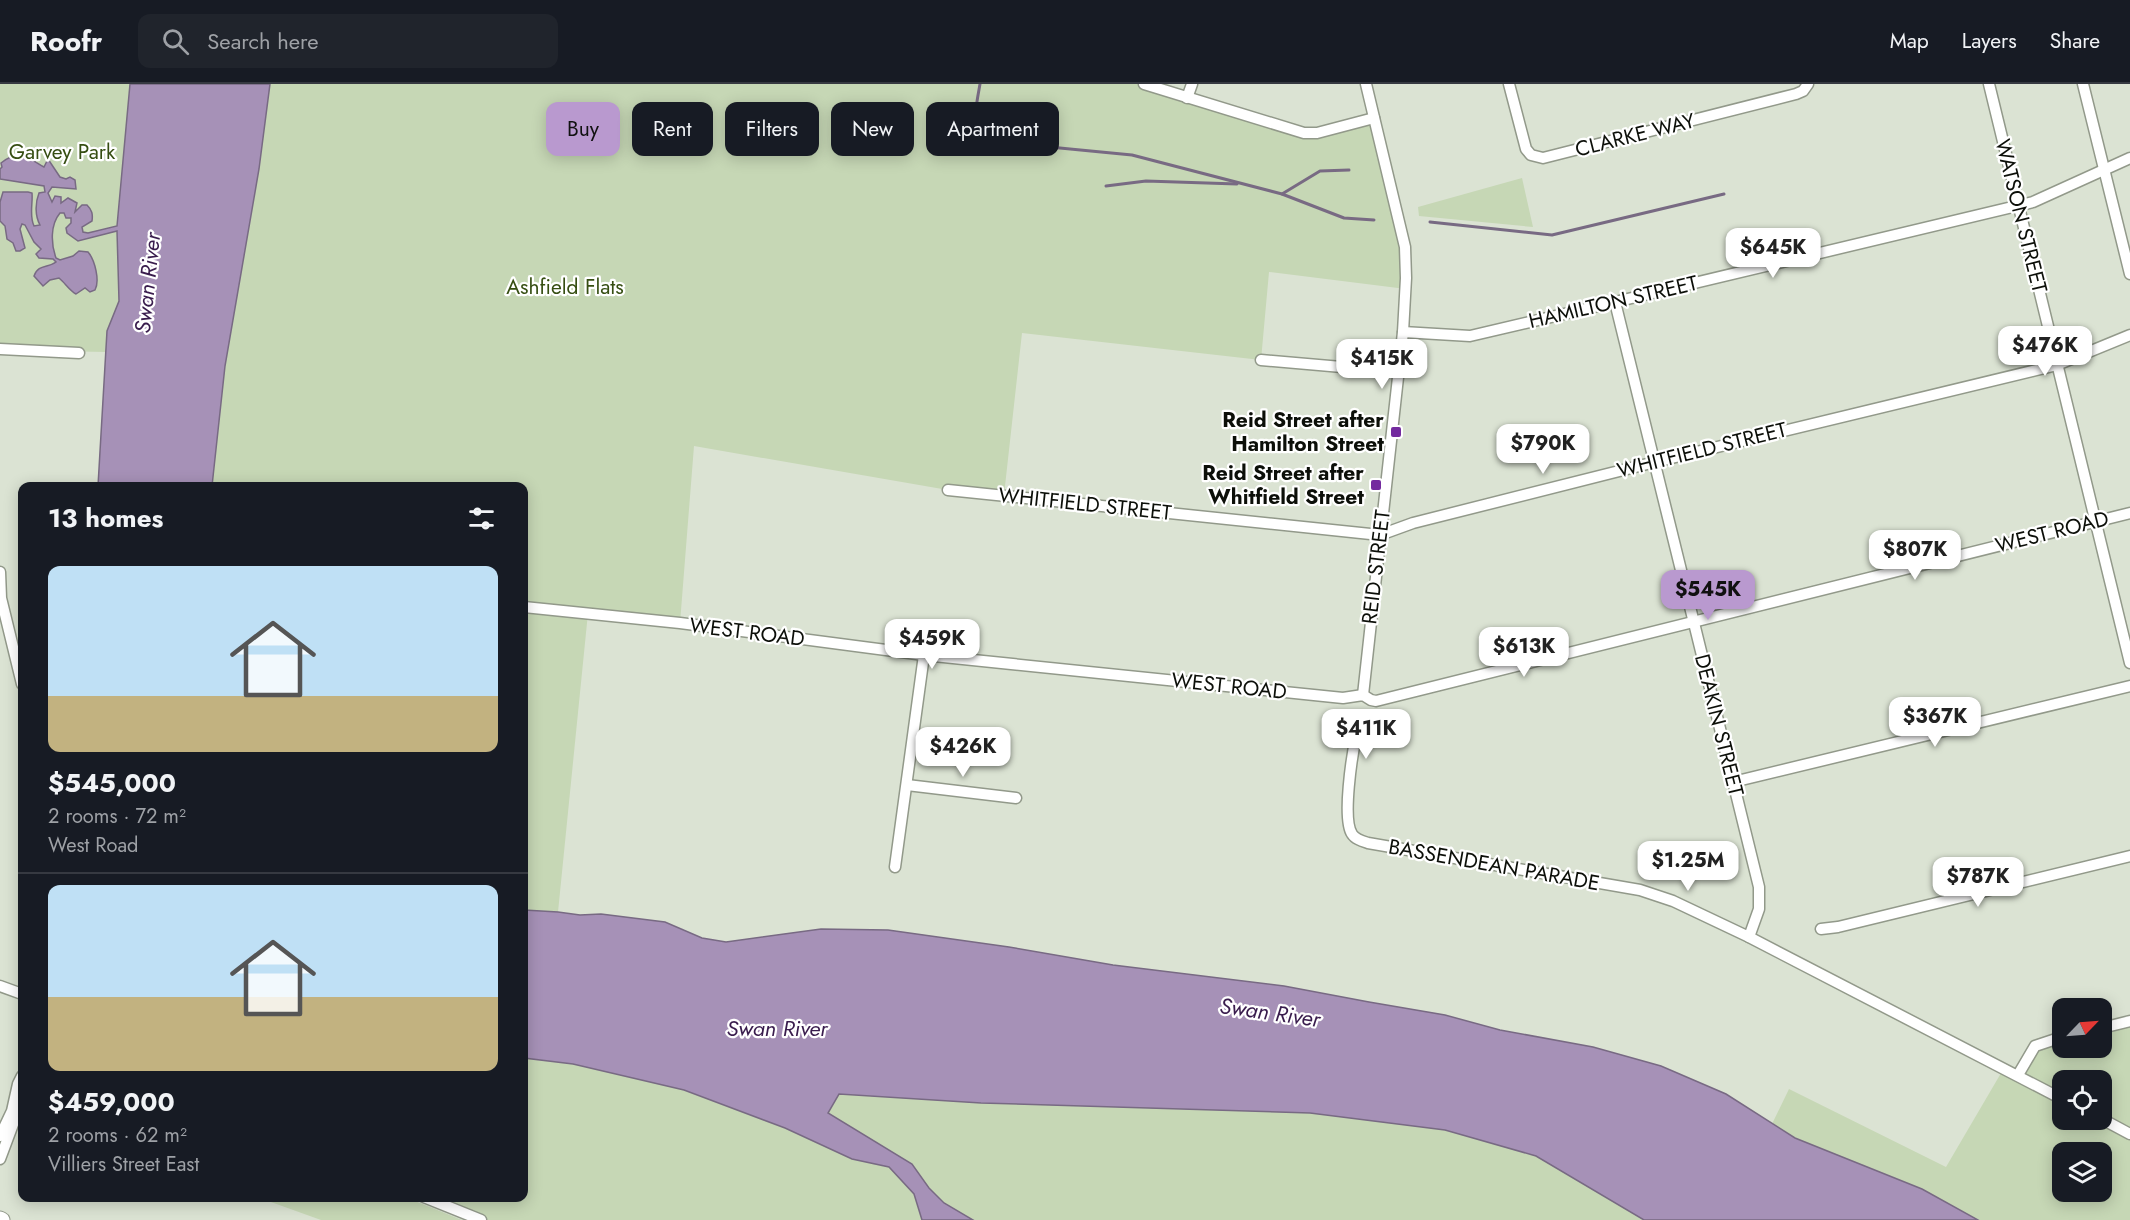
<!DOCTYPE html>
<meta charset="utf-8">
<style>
:root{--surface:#171b24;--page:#20242c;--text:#f1f3f6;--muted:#9ea1a6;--line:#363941;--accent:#b999cf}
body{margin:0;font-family:Jost,sans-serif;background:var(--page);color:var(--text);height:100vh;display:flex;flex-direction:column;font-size:22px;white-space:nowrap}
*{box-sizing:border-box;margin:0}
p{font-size:20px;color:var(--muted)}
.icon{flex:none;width:33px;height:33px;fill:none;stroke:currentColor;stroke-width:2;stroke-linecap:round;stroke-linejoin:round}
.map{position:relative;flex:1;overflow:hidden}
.details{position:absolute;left:18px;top:398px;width:510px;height:720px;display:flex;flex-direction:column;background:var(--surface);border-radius:12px;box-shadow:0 3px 15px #0003}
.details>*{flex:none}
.banner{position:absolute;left:546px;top:18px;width:570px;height:54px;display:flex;gap:12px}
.needle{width:39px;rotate:65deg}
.buttons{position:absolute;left:2052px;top:914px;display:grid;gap:12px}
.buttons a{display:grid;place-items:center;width:60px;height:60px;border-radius:12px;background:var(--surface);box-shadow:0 3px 15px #0003;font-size:30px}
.price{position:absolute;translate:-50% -51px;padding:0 14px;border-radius:12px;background:#fff;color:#222;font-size:20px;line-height:39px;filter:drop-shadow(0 2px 3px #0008)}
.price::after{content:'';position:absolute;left:50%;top:36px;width:18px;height:14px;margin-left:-9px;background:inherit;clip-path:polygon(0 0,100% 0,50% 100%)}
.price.active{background:var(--accent);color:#111}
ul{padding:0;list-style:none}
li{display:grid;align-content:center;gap:12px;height:318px;padding:0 30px}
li+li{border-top:2px solid var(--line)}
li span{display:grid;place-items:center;height:186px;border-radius:12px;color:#555}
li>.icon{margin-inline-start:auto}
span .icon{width:108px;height:108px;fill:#fffc;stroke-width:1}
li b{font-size:26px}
h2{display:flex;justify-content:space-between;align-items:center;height:72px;padding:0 30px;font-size:26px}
.chip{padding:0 21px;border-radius:12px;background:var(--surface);box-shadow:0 3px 15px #0003;font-size:21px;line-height:54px}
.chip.active{background:var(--accent);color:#111}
header{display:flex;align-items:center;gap:36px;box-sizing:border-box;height:84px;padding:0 30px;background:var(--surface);border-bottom:2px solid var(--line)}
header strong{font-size:28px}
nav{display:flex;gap:33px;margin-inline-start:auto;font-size:21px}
.search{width:420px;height:54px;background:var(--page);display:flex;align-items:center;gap:15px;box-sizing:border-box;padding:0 21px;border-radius:12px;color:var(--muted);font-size:22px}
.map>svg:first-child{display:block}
.green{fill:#c6d7b5;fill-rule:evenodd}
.water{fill:#a691b7;stroke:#786a83;stroke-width:1.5}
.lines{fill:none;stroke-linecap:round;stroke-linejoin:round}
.stream{stroke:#786a83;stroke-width:3}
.minor-casing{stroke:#92998a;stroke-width:13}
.highway-casing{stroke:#92998a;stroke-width:17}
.minor{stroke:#fff;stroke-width:10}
.highway{stroke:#fff;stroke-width:15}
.poi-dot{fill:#742b9f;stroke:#fff;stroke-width:2}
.labels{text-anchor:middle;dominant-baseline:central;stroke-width:4.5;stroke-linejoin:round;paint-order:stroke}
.street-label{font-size:21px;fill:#0c0f09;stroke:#fff}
.park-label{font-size:21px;fill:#364e12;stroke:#fff}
.poi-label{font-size:21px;font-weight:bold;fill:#0c0f09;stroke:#fff;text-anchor:end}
.water-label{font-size:22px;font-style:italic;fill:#391c4d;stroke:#fff}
</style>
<header>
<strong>Roofr</strong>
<div class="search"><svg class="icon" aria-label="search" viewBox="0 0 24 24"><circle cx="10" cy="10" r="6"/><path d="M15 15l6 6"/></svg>Search here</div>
<nav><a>Map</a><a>Layers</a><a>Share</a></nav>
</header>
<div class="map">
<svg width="2130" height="1136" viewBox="0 0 2130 1136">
<rect width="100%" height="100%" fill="#dbe3d3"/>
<!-- green -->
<g class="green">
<polygon points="0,0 130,0 117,142 119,217 107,247 106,268 0,266"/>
<polygon points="270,0 1157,0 1303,47 1373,31 1402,149 1406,205 1269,188 1261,276 1022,249 1004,411 948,406 694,362 680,539 588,529 558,828 524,826 524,402 212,402 225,282 259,85"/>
<polygon points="1522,94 1533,143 1419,132 1418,123"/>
<path d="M2130 937V1136H1978L1922 1105 1795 1054 1772 1040 1789 1005 1946 1083 2004 984 2018 991 2035 962 2062 953V963H2102V944ZM2062 996H2102V1035H2062ZM2062 1068H2102V1107H2062Z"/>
<polygon points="524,974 573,980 684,1006 785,1044 852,1075 889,1083 914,1110 922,1136 488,1136 434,1113 524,1113"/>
<polygon points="839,1010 1310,1029 1445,1046 1536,1072 1644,1136 973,1136 944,1119 886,1064 852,1046 827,1029"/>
<polygon points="257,1113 405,1113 462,1136 321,1136"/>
</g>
<!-- water -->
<g class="water">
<path d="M130 0H270L259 85 225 282 212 402H98L107 247 119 217 117 147 78 157 67 149 66 144 71 139V134H66L64 129H60C50 141 51 160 56 174L60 176 73 172 79 167 88 168C95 176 100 197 95 206L90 208 85 204 76 210C70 207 65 199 59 194L50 196 43 202 34 192C38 180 48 184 56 178L53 175 39 174 36 170 41 165 34 158 25 141 22 140 20 145 25 164 20 167H16L13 159 7 155 5 142 0 137V118L3 108H28L32 109C33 120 29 131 34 142L40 141C35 132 35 119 39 109L45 108 44 102 0 95V85L2 83 1 79C20 64 28 74 44 83L48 75 60 93 66 95 70 93 75 96 76 105 52 103 48 109 52 118 55 112 61 113V119L68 114 77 119 75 128 82 121H87C92 126 93 130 92 137L82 143 83 148 88 149 117 142Z"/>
<polygon points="524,826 558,828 580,831 601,830 665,838 702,854 726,858 821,845 888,846 1009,863 1113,881 1284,902 1369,918 1445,931 1500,946 1593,963 1661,982 1726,1010 1795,1054 1922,1105 1978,1136 1644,1136 1536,1072 1445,1046 1310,1029 981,1019 839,1010 828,1029 912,1080 929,1104 944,1119 973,1136 922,1136 914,1110 889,1083 852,1075 785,1044 684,1006 573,980 524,974"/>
</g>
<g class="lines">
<!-- stream -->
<g class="stream">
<path d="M980 0C978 12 971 42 979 52 983 56 987 56 992 57"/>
<polyline points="1009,59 1132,71 1282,110 1344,134 1374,136"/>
<polyline points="1106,102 1146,97 1237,100"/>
<polyline points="1282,110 1320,87 1349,86"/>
<polyline points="1430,138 1552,151 1724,110"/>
</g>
<!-- minor casing -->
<g class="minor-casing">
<g id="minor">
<polyline points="1144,0 1304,49 1317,49 1374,34"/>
<polyline points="1509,0 1526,65 1531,71 1543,74 1796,10 1803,7 1808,0"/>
<polyline points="1989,0 2130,579"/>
<polyline points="2083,0 2130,190"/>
<polyline points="1187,14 1192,0"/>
<polyline points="1615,218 1759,803 1759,825 1749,853"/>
<polyline points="1403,248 1470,252 1615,218 2033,118 2130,74"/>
<polyline points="0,265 79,269"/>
<polyline points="1261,276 1399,288"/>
<polyline points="948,406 1380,451 1413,439 1655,378 2057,281 2130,251"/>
<polyline points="0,488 1,514 22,600"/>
<polyline points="524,523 680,539 924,571 1343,614 1363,611 1371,616 1376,617 2130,429"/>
<polyline points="1363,611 1403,248 1406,194 1405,163 1366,0"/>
<path d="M1356 653C1352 671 1342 735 1352 750 1355 755 1362 757 1368 759L1640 806 1673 817 1749 853 2062 1015"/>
<polyline points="1733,698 2130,602"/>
<polyline points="907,701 1016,714"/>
<polyline points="895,783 924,571"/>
<polyline points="1821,845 1838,843 2130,772"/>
<polyline points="0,902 22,910"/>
<polyline points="2102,944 2130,937"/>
<polyline points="2018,991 2035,962 2062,953"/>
<polyline points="2102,1035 2130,1050"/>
<polyline points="0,1052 12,1027 18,1000 22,992"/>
<polyline points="0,1075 18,1027"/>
<polyline points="424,1113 481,1136"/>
</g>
</g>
<!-- highway casing -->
<g class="highway-casing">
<polyline id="highway" points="0,1135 2,1136"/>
</g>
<!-- minor -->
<use href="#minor" class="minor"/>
<!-- highway -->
<use href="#highway" class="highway"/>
</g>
<!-- markers -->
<g class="poi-dot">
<rect x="1390" y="342" width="12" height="12" rx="3"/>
<rect x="1370" y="395" width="12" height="12" rx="3"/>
</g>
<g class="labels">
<!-- street labels -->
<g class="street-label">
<text transform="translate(1635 51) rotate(-14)">CLARKE WAY</text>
<text transform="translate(2021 132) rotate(76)">WATSON STREET</text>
<text transform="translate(1613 218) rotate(-13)">HAMILTON STREET</text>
<text transform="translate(1702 366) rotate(-14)">WHITFIELD STREET</text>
<text transform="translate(1085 420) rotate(6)">WHITFIELD STREET</text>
<text transform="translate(2052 448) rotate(-14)">WEST ROAD</text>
<text transform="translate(1376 483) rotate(-83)">REID STREET</text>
<text transform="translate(747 548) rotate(7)">WEST ROAD</text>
<text transform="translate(1229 602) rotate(6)">WEST ROAD</text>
<text transform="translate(1719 641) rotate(76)">DEAKIN STREET</text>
<text transform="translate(1494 781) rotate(10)">BASSENDEAN PARADE</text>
</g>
<!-- park labels -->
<g class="park-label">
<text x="62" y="68">Garvey Park</text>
<text x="565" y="203">Ashfield Flats</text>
</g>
<!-- poi labels -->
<g class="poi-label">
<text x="1384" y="336">Reid Street after<tspan x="1384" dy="24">Hamilton Street</tspan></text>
<text x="1364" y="389">Reid Street after<tspan x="1364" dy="24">Whitfield Street</tspan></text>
</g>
<!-- water labels -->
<g class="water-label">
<text transform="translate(147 199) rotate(-84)">Swan River</text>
<text transform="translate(1270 928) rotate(8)">Swan River</text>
<text x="777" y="944">Swan River</text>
</g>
</g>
</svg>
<div class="buttons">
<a><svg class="needle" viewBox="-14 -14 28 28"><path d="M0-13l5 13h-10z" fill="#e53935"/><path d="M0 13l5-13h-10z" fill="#9ea1a6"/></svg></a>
<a><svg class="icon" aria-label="locate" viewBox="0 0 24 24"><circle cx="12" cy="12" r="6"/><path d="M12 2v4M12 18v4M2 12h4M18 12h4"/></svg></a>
<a><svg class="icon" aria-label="layers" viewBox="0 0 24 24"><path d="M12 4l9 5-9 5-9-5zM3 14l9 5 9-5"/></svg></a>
</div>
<b class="price" style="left:1773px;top:195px">$645K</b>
<b class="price" style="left:2045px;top:293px">$476K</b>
<b class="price" style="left:1382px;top:306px">$415K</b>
<b class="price" style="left:1543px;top:391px">$790K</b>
<b class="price" style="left:1915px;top:497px">$807K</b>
<b class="price active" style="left:1708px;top:537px">$545K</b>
<b class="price" style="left:932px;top:586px">$459K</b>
<b class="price" style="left:1524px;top:594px">$613K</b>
<b class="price" style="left:1935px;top:664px">$367K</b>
<b class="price" style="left:1366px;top:676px">$411K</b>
<b class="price" style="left:963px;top:694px">$426K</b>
<b class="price" style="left:1688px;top:808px">$1.25M</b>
<b class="price" style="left:1978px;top:824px">$787K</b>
<div class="banner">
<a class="chip active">Buy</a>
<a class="chip">Rent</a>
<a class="chip">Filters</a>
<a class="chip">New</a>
<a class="chip">Apartment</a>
</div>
<section class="details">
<h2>13 homes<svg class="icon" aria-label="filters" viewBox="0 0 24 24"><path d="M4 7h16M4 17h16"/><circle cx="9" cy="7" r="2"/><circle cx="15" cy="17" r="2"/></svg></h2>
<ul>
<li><span style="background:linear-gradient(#bfe0f5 70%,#c2b280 0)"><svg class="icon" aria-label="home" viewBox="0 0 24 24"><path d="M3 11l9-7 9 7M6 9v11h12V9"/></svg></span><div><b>$545,000</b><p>2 rooms · 72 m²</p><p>West Road</p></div></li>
<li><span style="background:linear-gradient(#bfe0f5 60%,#c2b280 0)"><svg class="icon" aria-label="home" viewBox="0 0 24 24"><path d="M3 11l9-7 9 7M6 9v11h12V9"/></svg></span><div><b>$459,000</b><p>2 rooms · 62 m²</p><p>Villiers Street East</p></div></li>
</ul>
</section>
</div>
